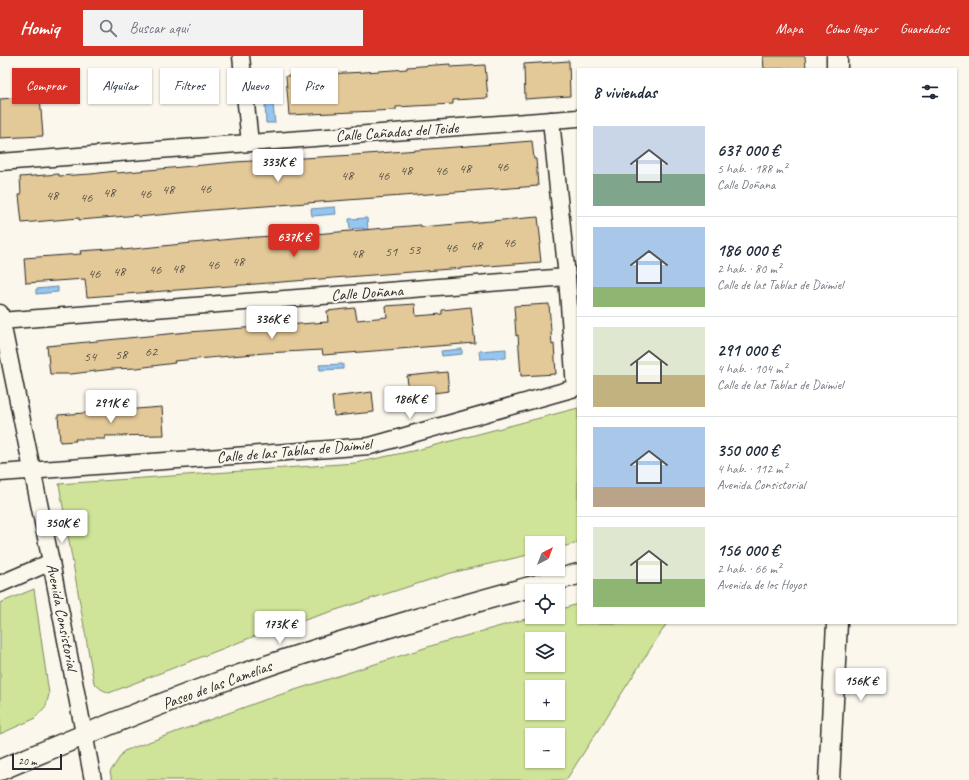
<!DOCTYPE html>
<html lang="es">
<meta charset="utf-8">
<style>
:root{--surface:#fff;--page:#f2f2f3;--text:#1f2937;--muted:#747a83;--line:#e0e1e3;--accent:#d93025}
body{margin:0;font-family:Caveat,sans-serif;background:var(--page);color:var(--text);height:100vh;display:flex;flex-direction:column;font-size:15px;white-space:nowrap}
*{box-sizing:border-box;margin:0}
p{font-size:13px;color:var(--muted)}
.icon{flex:none;width:22px;height:22px;fill:none;stroke:currentColor;stroke-width:2;stroke-linecap:round;stroke-linejoin:round}
.map{position:relative;flex:1;overflow:hidden}
.panel{position:absolute;left:577px;top:12px;width:380px;height:556px;display:flex;flex-direction:column;background:var(--surface);border-radius:0px;box-shadow:0 1px 3px #0004}
.panel>*{flex:none}
.hud{position:absolute;left:12px;top:12px;width:380px;height:36px;display:flex;gap:8px}
.needle{width:26px;rotate:42deg}
.fabs{position:absolute;left:525px;top:480px;display:grid;gap:8px}
.fabs a{display:grid;place-items:center;width:40px;height:40px;border-radius:0px;background:var(--surface);box-shadow:0 1px 3px #0004;font-size:20px}
.scale{position:absolute;left:12px;bottom:10px;width:50px;box-sizing:border-box;padding-left:4px;border:2px solid #2b2b2b;border-top:0;font-size:11px;line-height:14px;white-space:nowrap;color:#2b2b2b;-webkit-text-stroke:3px #fbf7ec;paint-order:stroke}
.price{position:absolute;translate:-50% -34px;padding:0 9px;border-radius:4px;background:#fff;color:#222;font-size:13px;line-height:26px;filter:drop-shadow(0 1px 2px #0008)}
.price::after{content:'';position:absolute;left:50%;top:24px;width:12px;height:9px;margin-left:-6px;background:inherit;clip-path:polygon(0 0,100% 0,50% 100%)}
.price.on{background:var(--accent);color:#fff}
ul{padding:0;list-style:none}
li{display:flex;align-items:center;gap:12px;height:100px;padding:0 16px}
li+li{border-top:1px solid var(--line)}
li span{display:grid;place-items:center;flex:none;width:112px;height:80px;border-radius:0px;color:#555}
li>.icon{margin-inline-start:auto}
span .icon{width:48px;height:48px;fill:#fffc;stroke-width:1}
li b{font-size:17px}
h2{display:flex;justify-content:space-between;align-items:center;height:48px;padding:0 16px;font-size:17px}
.chip{padding:0 14px;border-radius:0px;background:var(--surface);box-shadow:0 1px 3px #0004;font-size:14px;line-height:36px}
.chip.on{background:var(--accent);color:#fff}
header{display:flex;align-items:center;gap:24px;box-sizing:border-box;height:56px;padding:0 20px;background:var(--accent);color:#fff}
header strong{font-size:19px}
nav{display:flex;gap:22px;margin-inline-start:auto;font-size:14px}
.search{width:280px;height:36px;background:var(--page);display:flex;align-items:center;gap:10px;box-sizing:border-box;padding:0 14px;border-radius:0px;color:var(--muted);font-size:15px}
.map>svg:first-child{display:block}
.green{fill:#cfe498;stroke:#7d8862;fill-rule:evenodd}
.water{fill:#95c5f1;stroke:#6b87a2}
.building{fill:#e3c898;stroke:#2b2b2b}
.lines{fill:none;stroke-linecap:round;stroke-linejoin:round}
.minor-casing{stroke:#2b2b2b;stroke-width:19}
.tertiary-casing{stroke:#2b2b2b;stroke-width:23}
.minor{stroke:#fbf7ec;stroke-width:16}
.tertiary{stroke:#fbf7ec;stroke-width:20}
.labels{text-anchor:middle;dominant-baseline:central;stroke-width:4;stroke-linejoin:round;paint-order:stroke}
.number-label{font-size:14px;fill:#595246}
.street-label{font-size:16px;fill:#2b2b2b;stroke:#fbf7ec}
</style>
<header>
<strong>Homiq</strong>
<div class="search"><svg class="icon" aria-label="search" viewBox="0 0 24 24"><circle cx="10" cy="10" r="6"/><path d="M15 15l6 6"/></svg>Buscar aquí</div>
<nav><a>Mapa</a><a>Cómo llegar</a><a>Guardados</a></nav>
</header>
<div class="map">
<svg width="969" height="724" viewBox="0 0 969 724">
<rect width="100%" height="100%" fill="#fbf7ec"/>
<filter id="ink" filterUnits="userSpaceOnUse"><feTurbulence type="fractalNoise" baseFrequency=".025" numOctaves="2"/><feDisplacementMap in="SourceGraphic" scale="8" xChannelSelector="R" yChannelSelector="G"/><feConvolveMatrix kernelMatrix="1 2 1 2 8 2 1 2 1" color-interpolation-filters="sRGB"/></filter>
<g filter="url(#ink)">
<!-- green -->
<g class="green">
<polygon points="578,352 578,487 558,492 558,487 532,487 532,498 451,517 255,580 109,637 101,633 94,627 59,428 355,407 417,394"/>
<polygon points="34,533 49,638 46,650 34,663 0,678 0,547"/>
<path d="M578 548V567H667L566 724H112L110 716 124 695 267 643 440 587 533 561H558V554ZM532 583H558V609H532ZM532 631H558V657H532ZM532 679H558V705H532Z"/>
</g>
<!-- water -->
<g class="water">
<polygon points="265,49 273,49 275,67 266,67"/>
<polygon points="335,151 336,158 312,160 311,153"/>
<polygon points="367,162 368,175 364,175 364,172 350,173 349,163"/>
<polygon points="58,231 58,236 36,238 36,233"/>
<polygon points="462,293 462,298 442,300 441,295"/>
<polygon points="506,293 506,302 480,303 479,295"/>
<polygon points="343,308 343,313 320,314 319,309"/>
</g>
<!-- building -->
<g class="building">
<polygon points="763,0 805,0 806,13 764,13"/>
<polygon points="569,5 570,40 525,43 524,8"/>
<polygon points="450,8 450,11 485,9 488,42 453,44 453,48 396,51 396,54 289,59 286,20 365,16 407,13 407,11"/>
<polygon points="40,40 43,80 0,82 0,43"/>
<polygon points="532,85 534,103 536,103 538,130 211,154 138,161 138,159 92,163 79,164 79,162 22,167 19,139 21,139 20,121 59,118 59,120 91,118 116,115 117,117 235,106 354,99"/>
<polygon points="538,161 541,188 539,188 541,206 87,241 85,223 26,227 24,202 81,198 80,195 123,192 123,194 242,182 303,178 303,179 421,169 421,171"/>
<polygon points="415,248 416,260 442,258 442,254 471,251 475,287 323,299 322,294 265,297 174,305 175,307 137,312 113,313 71,318 50,318 47,290 188,276 328,266 327,255 355,252 357,264 387,261 386,250"/>
<polygon points="549,248 552,289 554,288 556,318 521,320 518,279 516,280 514,250"/>
<polygon points="447,316 449,335 409,340 407,320"/>
<polygon points="372,336 374,356 334,360 332,341"/>
<polygon points="162,351 164,379 105,380 105,383 75,383 76,385 60,386 58,359"/>
</g>
<g class="lines">
<!-- minor casing -->
<g class="minor-casing">
<g id="minor">
<polyline points="241,0 250,87"/>
<polyline points="0,106 578,62"/>
<polyline points="0,257 51,506 93,724"/>
<polyline points="0,265 567,221"/>
<polyline points="0,417 370,390 575,332 567,221 551,64"/>
<polyline points="0,528 51,506"/>
</g>
</g>
<!-- tertiary casing -->
<g class="tertiary-casing">
<g id="tertiary">
<polyline points="837,0 837,13"/>
<path d="M0 714C78 681 157 648 237 620 349 581 463 549 578 518"/>
<polyline points="829,724 837,567"/>
</g>
</g>
<!-- minor -->
<use href="#minor" class="minor"/>
<!-- tertiary -->
<use href="#tertiary" class="tertiary"/>
</g>
</g>
<g class="labels">
<!-- number labels -->
<g class="number-label">
<text x="502" y="110">46</text>
<text x="465" y="112">48</text>
<text x="406" y="114">48</text>
<text x="441" y="114">46</text>
<text x="347" y="119">48</text>
<text x="383" y="119">46</text>
<text x="205" y="132">46</text>
<text x="168" y="133">48</text>
<text x="109" y="136">48</text>
<text x="145" y="137">46</text>
<text x="52" y="139">48</text>
<text x="86" y="141">46</text>
<text x="509" y="186">46</text>
<text x="476" y="189">48</text>
<text x="451" y="191">46</text>
<text x="414" y="193">53</text>
<text x="391" y="195">51</text>
<text x="357" y="197">48</text>
<text x="238" y="205">48</text>
<text x="213" y="208">46</text>
<text x="178" y="212">48</text>
<text x="155" y="213">46</text>
<text x="119" y="215">48</text>
<text x="94" y="217">46</text>
<text x="151" y="295">62</text>
<text x="121" y="298">58</text>
<text x="90" y="300">54</text>
</g>
<!-- street labels -->
<g class="street-label">
<text transform="translate(397 76) rotate(-4)">Calle Cañadas del Teide</text>
<text transform="translate(367 237) rotate(-4)">Calle Doñana</text>
<text transform="translate(294 395) rotate(-5)">Calle de las Tablas de Daimiel</text>
<text transform="translate(62 561) rotate(79)">Avenida Consistorial</text>
<text transform="translate(217 629) rotate(-20)">Paseo de las Camelias</text>
</g>
</g>
</svg>
<div class="fabs">
<a><svg class="needle" viewBox="-14 -14 28 28"><path d="M0-13l5 13h-10z" fill="#e53935"/><path d="M0 13l5-13h-10z" fill="#747a83"/></svg></a>
<a><svg class="icon" aria-label="locate" viewBox="0 0 24 24"><circle cx="12" cy="12" r="6"/><path d="M12 2v4M12 18v4M2 12h4M18 12h4"/></svg></a>
<a><svg class="icon" aria-label="layers" viewBox="0 0 24 24"><path d="M12 4l9 5-9 5-9-5zM3 14l9 5 9-5"/></svg></a>
<a>+</a>
<a>−</a>
</div>
<div class="scale">20 m</div>
<b class="price" style="left:278px;top:127px">333K €</b>
<b class="price on" style="left:294px;top:202px">637K €</b>
<b class="price" style="left:272px;top:284px">336K €</b>
<b class="price" style="left:410px;top:364px">186K €</b>
<b class="price" style="left:111px;top:368px">291K €</b>
<b class="price" style="left:62px;top:488px">350K €</b>
<b class="price" style="left:280px;top:589px">173K €</b>
<b class="price" style="left:861px;top:646px">156K €</b>
<div class="hud">
<a class="chip on">Comprar</a>
<a class="chip">Alquilar</a>
<a class="chip">Filtros</a>
<a class="chip">Nuevo</a>
<a class="chip">Piso</a>
</div>
<section class="panel">
<h2>8 viviendas<svg class="icon" aria-label="filters" viewBox="0 0 24 24"><path d="M4 7h16M4 17h16"/><circle cx="9" cy="7" r="2"/><circle cx="15" cy="17" r="2"/></svg></h2>
<ul>
<li><span style="background:linear-gradient(#c9d6e8 60%,#7fa58c 0)"><svg class="icon" aria-label="home" viewBox="0 0 24 24"><path d="M3 11l9-7 9 7M6 9v11h12V9"/></svg></span><div><b>637 000 €</b><p>5 hab. · 188 m²</p><p>Calle Doñana</p></div></li>
<li><span style="background:linear-gradient(#a9c7e8 75%,#8fb573 0)"><svg class="icon" aria-label="home" viewBox="0 0 24 24"><path d="M3 11l9-7 9 7M6 9v11h12V9"/></svg></span><div><b>186 000 €</b><p>2 hab. · 80 m²</p><p>Calle de las Tablas de Daimiel</p></div></li>
<li><span style="background:linear-gradient(#dfe7d0 60%,#c2b280 0)"><svg class="icon" aria-label="home" viewBox="0 0 24 24"><path d="M3 11l9-7 9 7M6 9v11h12V9"/></svg></span><div><b>291 000 €</b><p>4 hab. · 104 m²</p><p>Calle de las Tablas de Daimiel</p></div></li>
<li><span style="background:linear-gradient(#a9c7e8 75%,#b9a48a 0)"><svg class="icon" aria-label="home" viewBox="0 0 24 24"><path d="M3 11l9-7 9 7M6 9v11h12V9"/></svg></span><div><b>350 000 €</b><p>4 hab. · 112 m²</p><p>Avenida Consistorial</p></div></li>
<li><span style="background:linear-gradient(#dfe7d0 65%,#8fb573 0)"><svg class="icon" aria-label="home" viewBox="0 0 24 24"><path d="M3 11l9-7 9 7M6 9v11h12V9"/></svg></span><div><b>156 000 €</b><p>2 hab. · 66 m²</p><p>Avenida de los Hoyos</p></div></li>
</ul>
</section>
</div>
